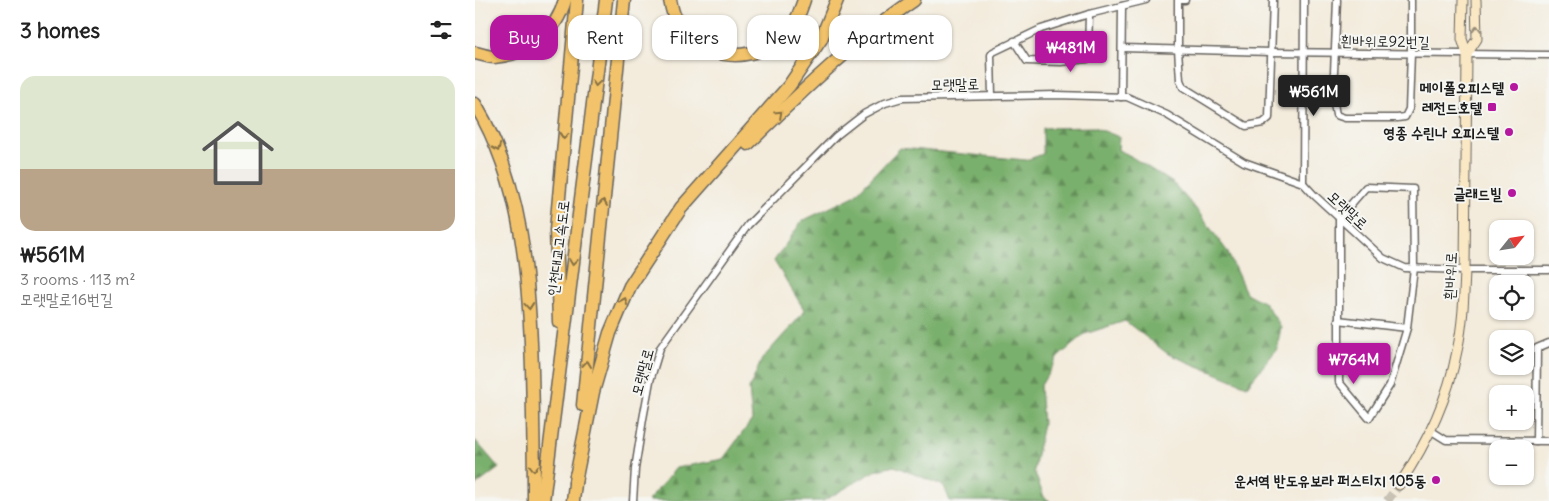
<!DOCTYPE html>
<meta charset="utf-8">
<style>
:root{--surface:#fff;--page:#f6f6f6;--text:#222;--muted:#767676;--accent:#b5179e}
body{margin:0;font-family:Delius,"Poor Story",sans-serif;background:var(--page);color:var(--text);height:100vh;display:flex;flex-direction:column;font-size:19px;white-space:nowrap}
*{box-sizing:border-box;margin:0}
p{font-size:16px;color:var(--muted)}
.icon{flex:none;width:28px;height:28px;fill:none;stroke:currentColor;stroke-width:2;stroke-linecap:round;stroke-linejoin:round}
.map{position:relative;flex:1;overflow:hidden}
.sheet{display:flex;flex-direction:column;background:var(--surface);width:475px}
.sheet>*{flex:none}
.hud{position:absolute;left:15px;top:15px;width:475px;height:45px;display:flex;gap:10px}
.needle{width:32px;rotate:60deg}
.controls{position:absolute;left:1014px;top:220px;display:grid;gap:10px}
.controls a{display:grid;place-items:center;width:45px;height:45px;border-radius:10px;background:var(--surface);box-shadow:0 1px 4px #0004;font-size:25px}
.price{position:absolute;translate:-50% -42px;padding:0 11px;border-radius:5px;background:var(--accent);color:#fff;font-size:16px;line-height:32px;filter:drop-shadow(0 1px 2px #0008)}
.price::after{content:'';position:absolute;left:50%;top:30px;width:15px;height:11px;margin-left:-8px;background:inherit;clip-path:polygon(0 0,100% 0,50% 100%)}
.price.selected{background:#222;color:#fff}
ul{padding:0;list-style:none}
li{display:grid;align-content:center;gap:10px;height:265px;padding:0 20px}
li span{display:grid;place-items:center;height:155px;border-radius:15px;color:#555}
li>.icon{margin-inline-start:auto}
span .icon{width:90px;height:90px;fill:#fffc;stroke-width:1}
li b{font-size:21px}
h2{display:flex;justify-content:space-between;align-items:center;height:60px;padding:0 20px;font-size:21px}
.tag{padding:0 18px;border-radius:15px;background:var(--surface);box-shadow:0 1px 4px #0004;font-size:18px;line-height:45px}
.tag.selected{background:var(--accent);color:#fff}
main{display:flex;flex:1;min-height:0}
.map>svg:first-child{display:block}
.forest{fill:url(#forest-firs);stroke:#4b6644}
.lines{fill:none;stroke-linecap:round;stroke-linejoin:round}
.secondary-tunnel{stroke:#c8c2b5;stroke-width:9;stroke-dasharray:9 4.5;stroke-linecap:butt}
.street-casing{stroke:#67645f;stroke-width:9}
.secondary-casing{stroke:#67645f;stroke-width:11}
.highway-casing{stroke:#67645f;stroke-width:15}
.street{stroke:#fff;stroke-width:6}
.secondary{stroke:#fae7c3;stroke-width:9}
.highway{stroke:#f2c36a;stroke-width:12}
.oneway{stroke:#968c78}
.oneway2{stroke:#877043}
.poi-dot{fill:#b5179e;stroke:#f6f6f2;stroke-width:2}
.labels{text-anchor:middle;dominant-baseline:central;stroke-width:4;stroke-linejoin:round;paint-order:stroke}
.street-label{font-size:15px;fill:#1c1c1c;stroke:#f6f6f2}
.poi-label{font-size:15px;font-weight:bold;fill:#1c1c1c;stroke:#f6f6f2;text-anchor:end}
</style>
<main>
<section class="sheet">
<h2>3 homes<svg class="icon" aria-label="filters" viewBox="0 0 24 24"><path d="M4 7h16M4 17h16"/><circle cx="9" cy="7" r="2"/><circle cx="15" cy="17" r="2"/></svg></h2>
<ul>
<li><span style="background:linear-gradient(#dfe7d0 60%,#b9a48a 0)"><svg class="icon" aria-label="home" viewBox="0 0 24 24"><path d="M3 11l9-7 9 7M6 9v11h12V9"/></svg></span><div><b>₩561M</b><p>3 rooms · 113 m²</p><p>모랫말로16번길</p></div></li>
</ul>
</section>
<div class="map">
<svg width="1074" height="501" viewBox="0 0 1074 501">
<defs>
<pattern id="forest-firs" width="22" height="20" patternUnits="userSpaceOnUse" patternTransform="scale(1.25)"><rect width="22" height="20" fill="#7ab06d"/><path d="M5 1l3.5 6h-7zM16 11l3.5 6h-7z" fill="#638e59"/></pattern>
</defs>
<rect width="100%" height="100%" fill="#f6f6f2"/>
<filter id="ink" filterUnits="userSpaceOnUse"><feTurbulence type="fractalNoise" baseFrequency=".02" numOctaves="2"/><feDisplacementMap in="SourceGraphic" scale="10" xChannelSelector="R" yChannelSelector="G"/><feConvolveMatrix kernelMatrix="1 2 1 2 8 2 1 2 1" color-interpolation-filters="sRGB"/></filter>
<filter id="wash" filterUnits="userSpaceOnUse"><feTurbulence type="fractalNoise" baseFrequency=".0096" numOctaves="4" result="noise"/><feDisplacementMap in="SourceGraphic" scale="20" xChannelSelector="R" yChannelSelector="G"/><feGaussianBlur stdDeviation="1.12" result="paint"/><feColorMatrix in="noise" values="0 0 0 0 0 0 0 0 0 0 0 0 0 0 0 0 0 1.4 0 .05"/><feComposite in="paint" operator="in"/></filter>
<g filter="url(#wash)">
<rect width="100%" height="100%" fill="#f3ebdb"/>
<!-- forest -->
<g class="forest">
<polygon points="619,127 644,137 643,150 652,154 698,183 722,210 752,251 771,293 790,303 806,327 802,349 772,386 693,354 650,321 610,334 583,357 565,387 568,423 559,471 569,497 575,501 475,501 469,486 419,466 400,471 348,501 173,501 201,468 248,459 277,420 274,389 287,359 330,311 299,261 327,221 379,196 425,148 551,160 568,154 568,128"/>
<polygon points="0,440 24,468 0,486"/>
</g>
</g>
<g filter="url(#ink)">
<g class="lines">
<!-- secondary-tunnel -->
<polyline class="secondary-tunnel" points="912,501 924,485"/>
<!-- street casing -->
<g class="street-casing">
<g id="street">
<polyline points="710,0 703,0 703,49 705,80 708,87 771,126 788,123 794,118 798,0"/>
<polyline points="862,0 858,97 861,115 870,118 922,118 930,117 934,109 936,53 936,0"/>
<polyline points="539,41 552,61 586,62 612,59 613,54 614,14"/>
<polyline points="647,48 796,52 1074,55"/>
<polyline points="517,96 516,55 518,52 566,29 614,14 671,0"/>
<polyline points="646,97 647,6"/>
<polyline points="828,183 829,0"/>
<polygon points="891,187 938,189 939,268 932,328 915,385 894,418 864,382 864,218"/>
<polyline points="863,320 932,328"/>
<polyline points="955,430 971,440 1074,441"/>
<polyline points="1061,441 1062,348 1074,343"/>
<polyline points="158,501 160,469 168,419 175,381 185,348 273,225 361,136 389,114 410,103 427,98 581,95 652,97 692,115 769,162 828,183 839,195 908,258 930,268 990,270 1074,270"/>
</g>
</g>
<!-- secondary casing -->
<g class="secondary-casing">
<g id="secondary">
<polyline points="992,54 1002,39 1001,0"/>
<path d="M924 485C951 445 973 399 982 351 988 325 989 297 990 270L992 54 987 39 988 0"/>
</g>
</g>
<!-- highway casing -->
<g class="highway-casing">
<g id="highway">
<path d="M195 0C196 5 197 10 199 15 214 49 252 63 286 50 295 47 306 42 312 35 321 25 325 11 329 0"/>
<path d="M0 53C6 54 13 57 19 57 53 54 81 33 90 0"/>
<path d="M0 104C48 183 54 278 57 368 58 412 59 457 59 501"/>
<path d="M273 144C325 93 379 41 439 0"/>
<polyline points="84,322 81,230 102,0"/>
<polyline points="108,405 149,0"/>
<polyline points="100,482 118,392 135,333 155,286 206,208 314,86 346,39 362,0"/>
<polyline points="68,501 131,0"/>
<polyline points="98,501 101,475"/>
</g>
</g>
<!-- street -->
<use href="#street" class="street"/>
<!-- secondary -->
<use href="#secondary" class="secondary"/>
<!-- highway -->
<use href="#highway" class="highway"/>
</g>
<!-- one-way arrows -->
<defs><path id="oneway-chevron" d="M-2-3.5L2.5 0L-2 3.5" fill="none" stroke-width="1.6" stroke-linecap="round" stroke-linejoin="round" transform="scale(1.25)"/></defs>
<use class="oneway" href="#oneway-chevron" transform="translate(1002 29) rotate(-90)"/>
<g class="oneway2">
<use href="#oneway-chevron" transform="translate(121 83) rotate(97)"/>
<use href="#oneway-chevron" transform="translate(304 114) rotate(-43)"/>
<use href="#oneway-chevron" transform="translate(89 136) rotate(95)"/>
<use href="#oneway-chevron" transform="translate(22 148) rotate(68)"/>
<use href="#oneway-chevron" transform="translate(128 203) rotate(-84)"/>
<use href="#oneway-chevron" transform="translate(98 262) rotate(97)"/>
<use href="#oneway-chevron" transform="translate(149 301) rotate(-66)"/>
<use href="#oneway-chevron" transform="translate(54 306) rotate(85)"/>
<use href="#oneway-chevron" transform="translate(112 364) rotate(-84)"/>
<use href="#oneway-chevron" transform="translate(59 468) rotate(90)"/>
</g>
</g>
<!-- markers -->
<g class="poi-dot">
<circle cx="1039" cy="87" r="5"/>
<rect x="1012" y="102" width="10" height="10" rx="2.5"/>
<circle cx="1034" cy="132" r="5"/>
<circle cx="1037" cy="193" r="5"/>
<circle cx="961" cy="480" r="5"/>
</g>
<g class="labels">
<!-- street labels -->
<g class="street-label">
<text transform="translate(910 41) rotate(1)">흰바위로92번길</text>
<text transform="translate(480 84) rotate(-1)">모랫말로</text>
<text transform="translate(873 210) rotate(43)">모랫말로</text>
<text transform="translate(83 248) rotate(-83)">인천대교고속도로</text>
<text transform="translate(975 276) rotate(-87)">흰바위로</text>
<text transform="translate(167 372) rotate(-75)">모랫말로</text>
</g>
<!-- poi labels -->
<g class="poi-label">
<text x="1029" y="87">메이폴오피스텔</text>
<text x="1007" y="107">레전드호텔</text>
<text x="1024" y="132">영종 수린나 오피스텔</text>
<text x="1027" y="193">글래드빌</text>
<text x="951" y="480">운서역 반도유보라 퍼스티지 105동</text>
</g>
</g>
</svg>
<div class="controls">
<a><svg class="needle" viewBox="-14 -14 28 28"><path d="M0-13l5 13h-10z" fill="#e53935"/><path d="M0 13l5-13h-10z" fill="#767676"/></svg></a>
<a><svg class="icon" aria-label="locate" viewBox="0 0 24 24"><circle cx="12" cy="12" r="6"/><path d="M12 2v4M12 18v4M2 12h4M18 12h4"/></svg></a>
<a><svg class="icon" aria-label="layers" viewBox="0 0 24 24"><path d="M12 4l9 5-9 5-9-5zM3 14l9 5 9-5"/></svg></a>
<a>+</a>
<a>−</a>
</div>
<b class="price" style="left:596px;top:73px">₩481M</b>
<b class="price selected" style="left:839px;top:117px">₩561M</b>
<b class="price" style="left:879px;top:385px">₩764M</b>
<div class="hud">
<a class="tag selected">Buy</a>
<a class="tag">Rent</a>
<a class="tag">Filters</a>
<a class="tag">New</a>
<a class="tag">Apartment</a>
</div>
</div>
</main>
